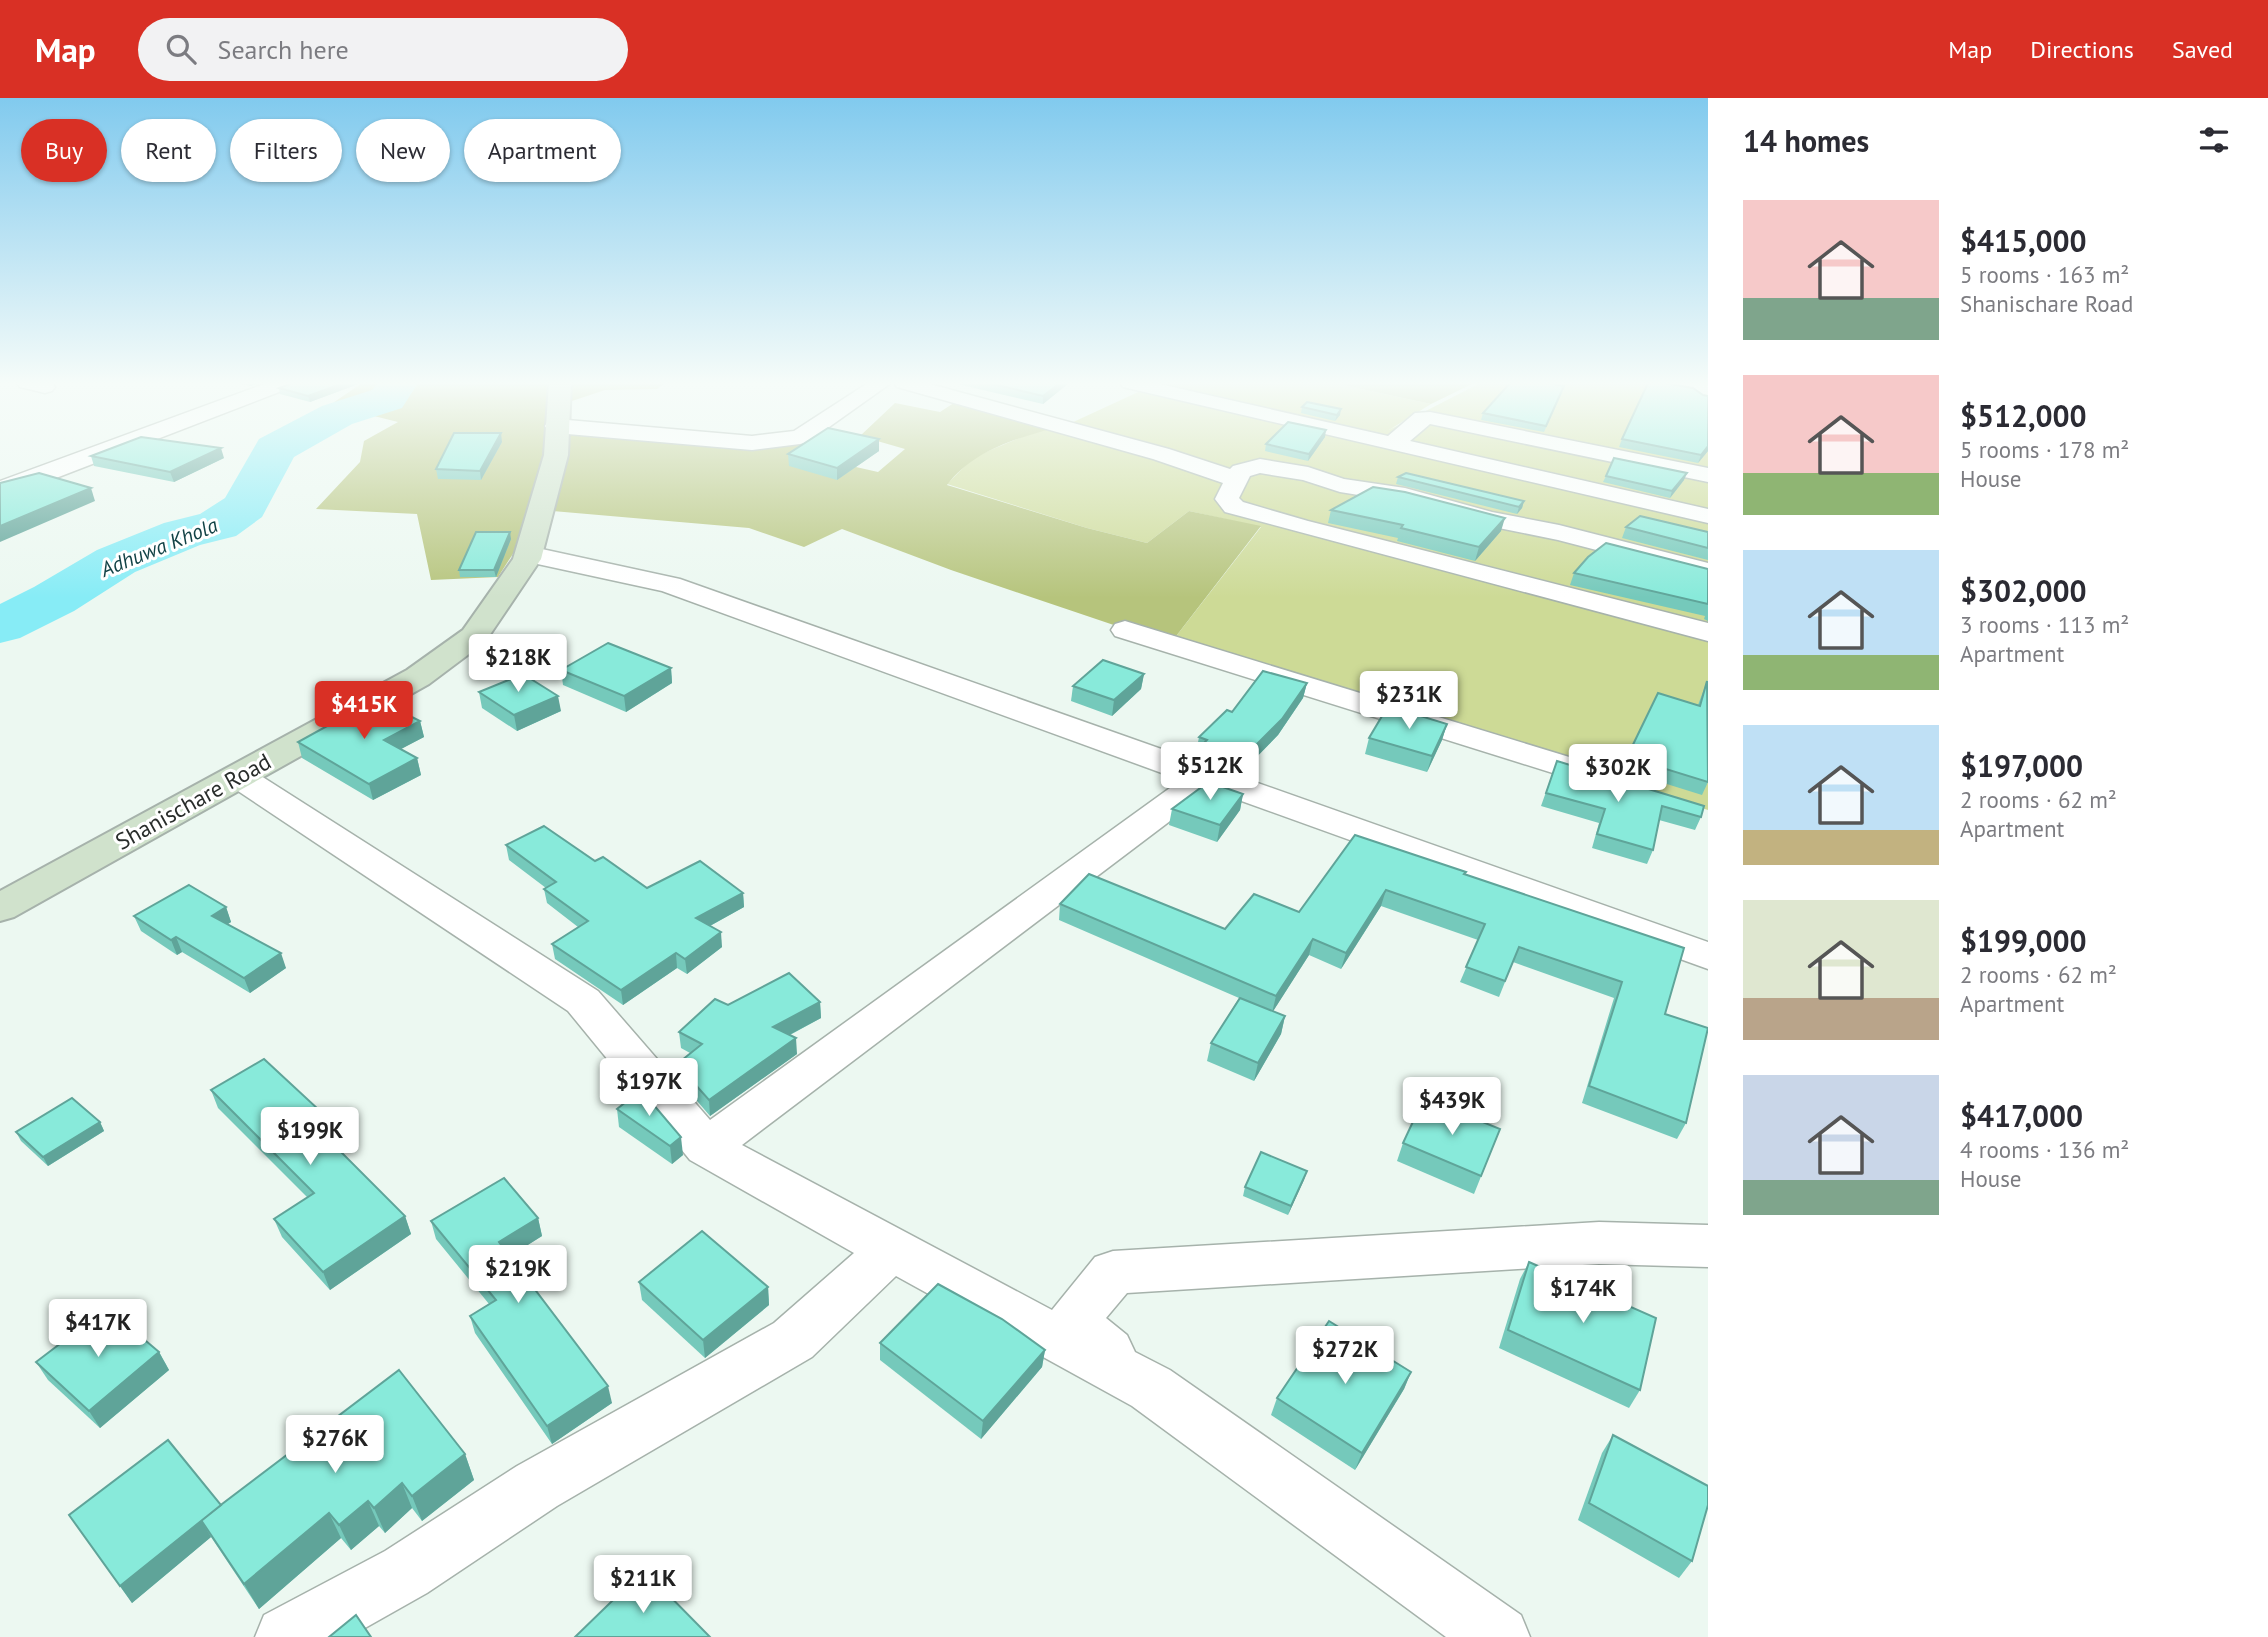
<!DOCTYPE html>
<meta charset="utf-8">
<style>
:root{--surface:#fff;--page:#f2f2f3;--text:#2b2b33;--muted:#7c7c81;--accent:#d93025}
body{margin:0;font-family:"PT Sans",sans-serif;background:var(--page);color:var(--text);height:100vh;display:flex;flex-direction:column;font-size:26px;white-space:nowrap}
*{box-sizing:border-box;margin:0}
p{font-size:23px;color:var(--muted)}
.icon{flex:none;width:38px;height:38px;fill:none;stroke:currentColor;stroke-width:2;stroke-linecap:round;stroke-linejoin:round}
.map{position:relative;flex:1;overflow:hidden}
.details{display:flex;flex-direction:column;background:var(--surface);width:560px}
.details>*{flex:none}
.top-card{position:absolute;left:21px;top:21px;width:665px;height:63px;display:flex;gap:14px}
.price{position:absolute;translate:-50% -60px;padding:0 16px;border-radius:7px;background:#fff;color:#222;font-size:23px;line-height:46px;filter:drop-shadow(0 2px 4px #0008)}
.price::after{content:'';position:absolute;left:50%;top:42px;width:21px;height:16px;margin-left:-10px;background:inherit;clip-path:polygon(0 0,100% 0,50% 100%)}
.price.current{background:var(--accent);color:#fff}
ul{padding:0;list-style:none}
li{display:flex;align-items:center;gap:21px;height:175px;padding:0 35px}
li span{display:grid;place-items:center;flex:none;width:196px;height:140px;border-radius:0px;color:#555}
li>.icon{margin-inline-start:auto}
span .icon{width:84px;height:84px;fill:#fffc;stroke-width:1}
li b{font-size:30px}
h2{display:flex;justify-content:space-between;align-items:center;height:84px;padding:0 35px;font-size:30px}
.chip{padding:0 24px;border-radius:32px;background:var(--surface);box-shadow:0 2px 5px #0004;font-size:24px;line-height:63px}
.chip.current{background:var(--accent);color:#fff}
header{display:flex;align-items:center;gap:42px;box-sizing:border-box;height:98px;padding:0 35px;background:var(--accent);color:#fff}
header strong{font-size:33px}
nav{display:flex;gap:38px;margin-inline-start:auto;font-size:24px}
.search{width:490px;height:63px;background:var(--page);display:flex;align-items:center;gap:18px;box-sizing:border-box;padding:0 24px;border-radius:38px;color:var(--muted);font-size:26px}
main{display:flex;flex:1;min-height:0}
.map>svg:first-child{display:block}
.green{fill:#cdda96}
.forest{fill:#b6c47c}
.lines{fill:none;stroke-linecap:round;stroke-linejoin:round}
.river{fill:#87ecf6;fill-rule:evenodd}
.street-casing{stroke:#a6b2ab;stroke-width:3}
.secondary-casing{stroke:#a6b2ab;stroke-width:4}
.street{fill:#fff;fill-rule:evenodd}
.secondary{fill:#d0e2cc;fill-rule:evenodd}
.wall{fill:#75c9bb}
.shaded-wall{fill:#5fa499}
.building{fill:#88eada;stroke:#5fa499;stroke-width:2}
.labels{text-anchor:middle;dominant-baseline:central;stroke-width:6;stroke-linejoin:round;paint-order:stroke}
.far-water-label{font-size:21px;font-style:italic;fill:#134347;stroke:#fff}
.street-label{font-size:23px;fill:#292d2b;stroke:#fff}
</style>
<header>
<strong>Map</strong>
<div class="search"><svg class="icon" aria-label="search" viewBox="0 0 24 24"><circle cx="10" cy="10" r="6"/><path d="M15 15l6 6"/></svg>Search here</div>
<nav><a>Map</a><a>Directions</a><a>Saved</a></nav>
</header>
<main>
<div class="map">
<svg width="1708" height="1539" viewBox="0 0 1708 1539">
<rect width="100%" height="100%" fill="#ecf8f1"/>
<!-- green -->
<polygon class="green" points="1185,285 1341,285 1347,288 1431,306 1389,332 1480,285 1708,285 1708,712 1170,546 1261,429 1189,413 1147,445 1087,430 947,386 974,359 1029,336 1069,326 1149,289"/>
<!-- forest -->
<g class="forest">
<path d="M362 285H665L657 291 605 292 566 305 556 328 752 345 800 339 816 347 803 357 878 374 905 351 860 338 895 305 940 314 960 301 1069 326C1025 338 976 349 947 387L1087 430 1147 445 1189 413 1261 428 1170 546 951 472 842 431 804 449 749 430 541 412 498 479 431 482 417 416 316 411 360 364 364 343 398 324 330 307Z"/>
<polygon points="1341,285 1474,285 1431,306 1347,288"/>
</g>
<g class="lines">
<!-- river -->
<polygon class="river" points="378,285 418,285 402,310 352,326 294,359 262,419 236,438 200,447 135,474 74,513 20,540 0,545 0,506 34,489 97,452 164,425 200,416 225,400 259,341 322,308 372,292"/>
<!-- street casing -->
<g class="street-casing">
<g id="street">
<polygon points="17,285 52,285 55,289 52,293 45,295 20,289"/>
<polygon points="267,285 295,285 292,289 56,380 0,398 0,383"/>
<polygon points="868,285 891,285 808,344 800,346 752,352 556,335 548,333 545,328 548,323 556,321 752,338 794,333"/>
<polygon points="894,285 926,285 1169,351 1230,371 1233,368 1260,361 1308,369 1344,381 1405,390 1492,414 1559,427 1708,465 1708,481 1558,442 1479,426 1402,404 1340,394 1303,382 1260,375 1250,378 1239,400 1243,404 1308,423 1708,525 1708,543 1225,414 1215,401 1223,385 1153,361 897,289"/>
<polygon points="1120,285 1155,285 1388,338 1415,315 1430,314 1708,370 1708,384 1430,326 1410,343 1708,411 1708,425 1123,289"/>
<polygon points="1655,285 1708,286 1708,298 1658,289"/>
<polygon points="528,448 680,481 1708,844 1708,871 1211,692 742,1047 1052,1212 1095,1159 1113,1153 1599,1124 1708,1127 1708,1169 1599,1166 1127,1195 1106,1220 1127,1237 1135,1254 1170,1272 1521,1517 1530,1539 1446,1539 1132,1308 896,1178 812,1259 557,1408 427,1495 349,1539 255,1539 264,1517 385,1453 517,1368 774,1225 854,1155 690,1062 568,913 226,685 221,678 226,671 238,668 250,671 598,893 710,1022 1181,682 662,493 519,462 515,456 519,450"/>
<polygon points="1125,523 1615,673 1620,680 1615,687 1603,690 1591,687 1115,538 1111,532 1115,526"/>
</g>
</g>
<!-- secondary casing -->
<g class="secondary-casing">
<polygon id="secondary" points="549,285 571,285 568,357 541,461 485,544 429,586 14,819 0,823 0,793 407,572 463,532 513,461 544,357"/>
</g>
<!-- street -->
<use href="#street" class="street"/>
<!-- secondary -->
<use href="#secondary" class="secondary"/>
</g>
<!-- wall -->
<g class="wall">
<polygon points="235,285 260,285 250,288"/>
<polygon points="361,285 310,304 280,296 279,290"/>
<polygon points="953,285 1069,285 1043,306"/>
<polygon points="1562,294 1544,334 1481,322 1483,315"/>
<polygon points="1302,309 1340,317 1335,323 1301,315"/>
<polygon points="1325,339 1308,363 1265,353 1266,346"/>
<polygon points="1622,341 1708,353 1698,365 1619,349"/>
<polygon points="502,344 481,382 438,381 436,371"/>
<polygon points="879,353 837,382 789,368 788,356"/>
<polygon points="91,358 224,360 174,384 94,368"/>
<polygon points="1606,378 1684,382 1670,400 1603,384"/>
<polygon points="1398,379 1524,403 1522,410 1517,416 1396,386"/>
<polygon points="1331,412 1501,433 1475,463 1397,443 1398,440 1328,425"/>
<polygon points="1626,429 1708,434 1708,462 1622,440"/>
<polygon points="511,441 496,479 460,479 459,472"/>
<polygon points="1708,471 1708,523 1704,521 1705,518 1570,487 1574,475"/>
<polygon points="671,570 672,585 626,614 563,587 561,572"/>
<polygon points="1144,576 1141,591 1112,618 1071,603 1073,588"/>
<polygon points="1707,583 1708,684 1702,697 1622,672 1627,659 1698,607"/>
<polygon points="1307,585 1303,600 1278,637 1240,676 1200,662 1201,657 1196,655 1199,639 1232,614"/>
<polygon points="479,594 561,613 517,633 482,610"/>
<polygon points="420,623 424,639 400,651 417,660 421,677 373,702 302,660 298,644"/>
<polygon points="1447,626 1442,642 1427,674 1365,656 1369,640"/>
<polygon points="1557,663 1701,719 1695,732 1659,722 1653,752 1647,766 1592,750 1599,725 1541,708"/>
<polygon points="1222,681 1221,689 1243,696 1240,712 1217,744 1169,727 1172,711"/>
<polygon points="1355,737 1465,777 1684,850 1665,916 1686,1025 1677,1041 1582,1005 1614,900 1513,864 1499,899 1460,884 1478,842 1381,808 1341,871 1309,857 1273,913 1285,918 1281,936 1254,983 1207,963 1211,945 1239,900 1059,822 1060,806 1225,831 1299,814"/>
<polygon points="506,747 595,763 647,790 743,795 744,809 710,828 722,849 687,876 677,870 623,907 555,861 552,846 578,829 547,805 544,791 546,790 509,762"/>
<polygon points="226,809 231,824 228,826 286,870 250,895 182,854 177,857 141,833 134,818"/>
<polygon points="820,904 821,920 790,937 797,956 710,1018 679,982 677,966 690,955 681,950 679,934 728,907"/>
<polygon points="211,992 338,1041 333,1045 405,1118 411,1136 330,1192 282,1139 274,1121 308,1100 218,1010"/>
<polygon points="617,1011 683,1057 672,1066 619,1029"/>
<polygon points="100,1024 104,1033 48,1068 21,1043 16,1034"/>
<polygon points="1500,1031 1474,1096 1397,1063 1403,1045"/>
<polygon points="1307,1073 1288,1117 1243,1098 1245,1089"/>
<polygon points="538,1120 542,1138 510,1158 612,1305 552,1346 475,1235 470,1218 489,1206 436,1141 431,1123"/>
<polygon points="1529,1164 1640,1292 1629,1310 1499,1250 1520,1181"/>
<polygon points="639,1184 768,1189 769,1207 705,1260 642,1202"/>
<polygon points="880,1245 1045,1252 1042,1269 981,1341 880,1262"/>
<polygon points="159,1254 169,1272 100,1330 48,1282 36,1264"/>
<polygon points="1411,1274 1404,1291 1355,1372 1271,1317 1277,1300"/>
<polygon points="1613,1337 1692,1463 1679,1480 1578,1422 1602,1355"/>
<polygon points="465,1356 474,1382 422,1423 412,1410 385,1435 379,1428 351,1452 341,1440 259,1511 211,1439 132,1505 69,1417 221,1407"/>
</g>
<!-- shaded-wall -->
<g class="shaded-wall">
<polygon points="249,285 260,285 250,288"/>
<polygon points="344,285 361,285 310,304 308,298"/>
<polygon points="1060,285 1069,285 1043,306 1043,298"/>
<polygon points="1341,311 1340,317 1335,323 1337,317"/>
<polygon points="1326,332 1325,339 1308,363 1309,356"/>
<polygon points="501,335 502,344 481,382 480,373"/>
<polygon points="879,341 879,353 837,382 837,370"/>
<polygon points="1708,348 1708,353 1698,365 1701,357"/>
<polygon points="221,350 224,360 174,384 170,374"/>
<polygon points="1687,375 1684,382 1670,400 1672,393"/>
<polygon points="91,390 95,403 0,444 0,428"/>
<polygon points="1524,403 1522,410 1517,416 1519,409"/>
<polygon points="1505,420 1501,433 1475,463 1479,449"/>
<polygon points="510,434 511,441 496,479 494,472"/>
<polygon points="671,570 672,585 626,614 624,598"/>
<polygon points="1144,576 1141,591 1112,618 1114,602"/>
<polygon points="1307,585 1303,600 1278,637 1240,676 1243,660"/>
<polygon points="558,598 561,613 517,633 514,617"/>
<polygon points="420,623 424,639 388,658 384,642"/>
<polygon points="1447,626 1442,642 1427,674 1432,658"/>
<polygon points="417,660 421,677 373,702 369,686"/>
<polygon points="1243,696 1240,712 1217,744 1220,727"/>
<polygon points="1386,792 1381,808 1341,871 1346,855"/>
<polygon points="743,795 744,809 697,835 696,820"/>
<polygon points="226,809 231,824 217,833 212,818"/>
<polygon points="721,834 722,849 687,876 685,861"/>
<polygon points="176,839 182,854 177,857 171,842"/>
<polygon points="1313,841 1309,857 1272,915 1276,898"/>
<polygon points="281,855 286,870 250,895 244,880"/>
<polygon points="676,855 677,870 623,907 621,892"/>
<polygon points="820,904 821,920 774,945 773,929"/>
<polygon points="1285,918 1281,936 1254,983 1258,965"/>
<polygon points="796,940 797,956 710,1018 709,1002"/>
<polygon points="100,1024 104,1033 48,1068 43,1059"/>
<polygon points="332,1024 338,1041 326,1050 319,1032"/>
<polygon points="681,1039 683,1057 672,1066 670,1048"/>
<polygon points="1307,1073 1304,1082 1288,1117 1291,1108"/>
<polygon points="405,1118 411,1136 330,1192 323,1174"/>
<polygon points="538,1120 542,1138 504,1162 499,1144"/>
<polygon points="768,1189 769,1207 705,1260 703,1242"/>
<polygon points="1045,1252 1042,1269 981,1341 983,1323"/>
<polygon points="159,1254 169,1272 100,1330 89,1313"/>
<polygon points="1411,1274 1404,1291 1355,1372 1362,1355"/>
<polygon points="608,1288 612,1305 552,1346 547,1328"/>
<polygon points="465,1356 474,1382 422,1423 412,1398"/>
<polygon points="402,1385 412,1410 385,1435 374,1410"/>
<polygon points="368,1403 379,1428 351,1452 339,1427"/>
<polygon points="329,1415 341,1440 259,1511 244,1486"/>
<polygon points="201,1422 211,1439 132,1505 120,1488"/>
</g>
<!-- building -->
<g class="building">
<polygon points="292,285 344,285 308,298 279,290"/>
<polygon points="988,285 1060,285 1043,298"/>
<polygon points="1510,285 1548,285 1564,288 1546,328 1483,315"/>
<polygon points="1648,285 1665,285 1693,290 1703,297 1708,298 1708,348 1701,357 1622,341"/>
<polygon points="1307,304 1341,311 1337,317 1302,309"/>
<polygon points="1288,324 1326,332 1309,356 1266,346"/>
<polygon points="828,330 879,341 837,370 788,356"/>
<polygon points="454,335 501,335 480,373 436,371"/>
<polygon points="141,339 221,350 170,374 91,358"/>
<polygon points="1614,360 1687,375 1672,393 1606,378"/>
<polygon points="39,375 91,390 0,428 0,385"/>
<polygon points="1406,375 1524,403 1519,409 1398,379"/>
<polygon points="1373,389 1405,394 1505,420 1479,449 1401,430 1403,427 1331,412"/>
<polygon points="1640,418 1708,434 1708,450 1626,429"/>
<polygon points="476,434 510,434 494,472 459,472"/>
<polygon points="1606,445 1708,471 1708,506 1574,475 1588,459"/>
<polygon points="608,545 671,570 624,598 561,572"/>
<polygon points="1103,562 1144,576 1114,602 1073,588"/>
<polygon points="1263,573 1307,585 1282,621 1243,660 1203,646 1207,642 1199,639 1227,612 1232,614"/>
<polygon points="523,576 558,598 514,617 479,594"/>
<polygon points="1707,583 1708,684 1627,659 1658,595 1700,608"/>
<polygon points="376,601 420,623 384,642 417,660 369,686 298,644"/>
<polygon points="1388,608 1447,626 1432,658 1369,640"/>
<polygon points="1557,663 1704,708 1701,719 1662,708 1653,752 1597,736 1605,711 1546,695"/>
<polygon points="1215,679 1222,681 1217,687 1243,696 1220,727 1172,711"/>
<polygon points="544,728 595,763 603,759 647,790 700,763 743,795 696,820 721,834 685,861 676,855 621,892 552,846 588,823 544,791 556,784 506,747"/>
<polygon points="1355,737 1466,774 1464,776 1684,850 1665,916 1708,930 1686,1025 1589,988 1622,884 1519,849 1505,883 1466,869 1485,826 1386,792 1346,855 1313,841 1276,898 1060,806 1089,776 1225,831 1254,796 1299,814"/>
<polygon points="189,787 226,809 212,818 281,855 244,880 176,839 171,842 134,818"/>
<polygon points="789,875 820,904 773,929 796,940 709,1002 677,966 702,946 679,934 715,901 728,907"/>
<polygon points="1240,900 1285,918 1258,965 1211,945"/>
<polygon points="264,961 332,1024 319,1032 405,1118 323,1174 274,1121 314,1095 211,992"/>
<polygon points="641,992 681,1039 670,1048 617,1011"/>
<polygon points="72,1000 100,1024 43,1059 16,1034"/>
<polygon points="1424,1000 1500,1031 1481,1078 1403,1045"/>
<polygon points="1261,1054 1307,1073 1291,1108 1245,1089"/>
<polygon points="504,1080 538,1120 499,1144 608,1288 547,1328 470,1218 496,1202 431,1123"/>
<polygon points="702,1133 768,1189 703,1242 639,1184"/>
<polygon points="1529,1164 1656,1220 1640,1292 1508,1232"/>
<polygon points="938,1186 1002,1221 1045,1252 983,1323 880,1245"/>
<polygon points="107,1210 159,1254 89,1313 36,1264"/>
<polygon points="1329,1223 1411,1274 1362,1355 1277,1300"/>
<polygon points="399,1272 465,1356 412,1398 402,1385 374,1410 368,1403 339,1427 329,1415 244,1486 201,1422"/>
<polygon points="1613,1337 1708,1388 1708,1407 1692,1463 1589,1405"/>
<polygon points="168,1342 221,1407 120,1488 69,1417"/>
<polygon points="644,1472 710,1539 575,1539"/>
<polygon points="356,1517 371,1539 329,1539"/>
</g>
<!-- sky -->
<linearGradient id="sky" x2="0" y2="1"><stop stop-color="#81caee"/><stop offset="0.57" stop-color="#f6fcf9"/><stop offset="1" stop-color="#f6fcf9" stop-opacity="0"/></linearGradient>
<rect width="1708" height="500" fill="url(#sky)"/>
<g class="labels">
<!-- far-water labels -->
<g class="far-water-label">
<text transform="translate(159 449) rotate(-22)">Adhuwa Khola</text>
</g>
<!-- street labels -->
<g class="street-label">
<text transform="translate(193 703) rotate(-29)">Shanischare Road</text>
</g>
</g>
</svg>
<b class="price" style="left:518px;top:596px">$218K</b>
<b class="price" style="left:1409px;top:633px">$231K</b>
<b class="price current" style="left:364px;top:643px">$415K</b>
<b class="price" style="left:1210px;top:704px">$512K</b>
<b class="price" style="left:1618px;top:706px">$302K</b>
<b class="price" style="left:649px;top:1020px">$197K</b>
<b class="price" style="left:1452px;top:1039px">$439K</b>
<b class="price" style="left:310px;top:1069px">$199K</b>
<b class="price" style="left:518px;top:1207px">$219K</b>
<b class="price" style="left:1583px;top:1227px">$174K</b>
<b class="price" style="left:98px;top:1261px">$417K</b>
<b class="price" style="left:1345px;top:1288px">$272K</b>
<b class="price" style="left:335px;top:1377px">$276K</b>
<b class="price" style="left:643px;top:1517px">$211K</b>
<div class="top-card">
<a class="chip current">Buy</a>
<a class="chip">Rent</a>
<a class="chip">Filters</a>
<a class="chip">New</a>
<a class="chip">Apartment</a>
</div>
</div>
<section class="details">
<h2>14 homes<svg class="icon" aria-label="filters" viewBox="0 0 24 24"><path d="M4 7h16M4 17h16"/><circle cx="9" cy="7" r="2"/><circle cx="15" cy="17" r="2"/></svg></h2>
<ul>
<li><span style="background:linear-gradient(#f6c9c9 70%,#7fa58c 0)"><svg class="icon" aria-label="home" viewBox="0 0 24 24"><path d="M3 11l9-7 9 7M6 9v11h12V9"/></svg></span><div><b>$415,000</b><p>5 rooms · 163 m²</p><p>Shanischare Road</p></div></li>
<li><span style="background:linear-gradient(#f6c9c9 70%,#8fb573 0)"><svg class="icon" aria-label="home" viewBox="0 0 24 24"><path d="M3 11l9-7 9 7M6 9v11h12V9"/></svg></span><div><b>$512,000</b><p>5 rooms · 178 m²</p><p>House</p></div></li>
<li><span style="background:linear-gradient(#bfe0f5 75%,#8fb573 0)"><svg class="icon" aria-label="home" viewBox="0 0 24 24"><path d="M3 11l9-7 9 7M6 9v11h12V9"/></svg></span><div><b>$302,000</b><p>3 rooms · 113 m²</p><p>Apartment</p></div></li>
<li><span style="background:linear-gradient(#bfe0f5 75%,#c2b280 0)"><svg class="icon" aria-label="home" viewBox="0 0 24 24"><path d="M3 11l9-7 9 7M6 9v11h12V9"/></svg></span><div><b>$197,000</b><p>2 rooms · 62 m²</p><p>Apartment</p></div></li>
<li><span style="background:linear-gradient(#dfe7d0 70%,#b9a48a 0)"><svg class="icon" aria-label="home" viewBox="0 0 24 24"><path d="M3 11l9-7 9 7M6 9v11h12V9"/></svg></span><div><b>$199,000</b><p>2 rooms · 62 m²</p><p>Apartment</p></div></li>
<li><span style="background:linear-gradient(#c9d6e8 75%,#7fa58c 0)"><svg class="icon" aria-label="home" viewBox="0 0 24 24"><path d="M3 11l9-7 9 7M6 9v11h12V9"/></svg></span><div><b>$417,000</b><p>4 rooms · 136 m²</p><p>House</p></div></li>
</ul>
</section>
</main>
